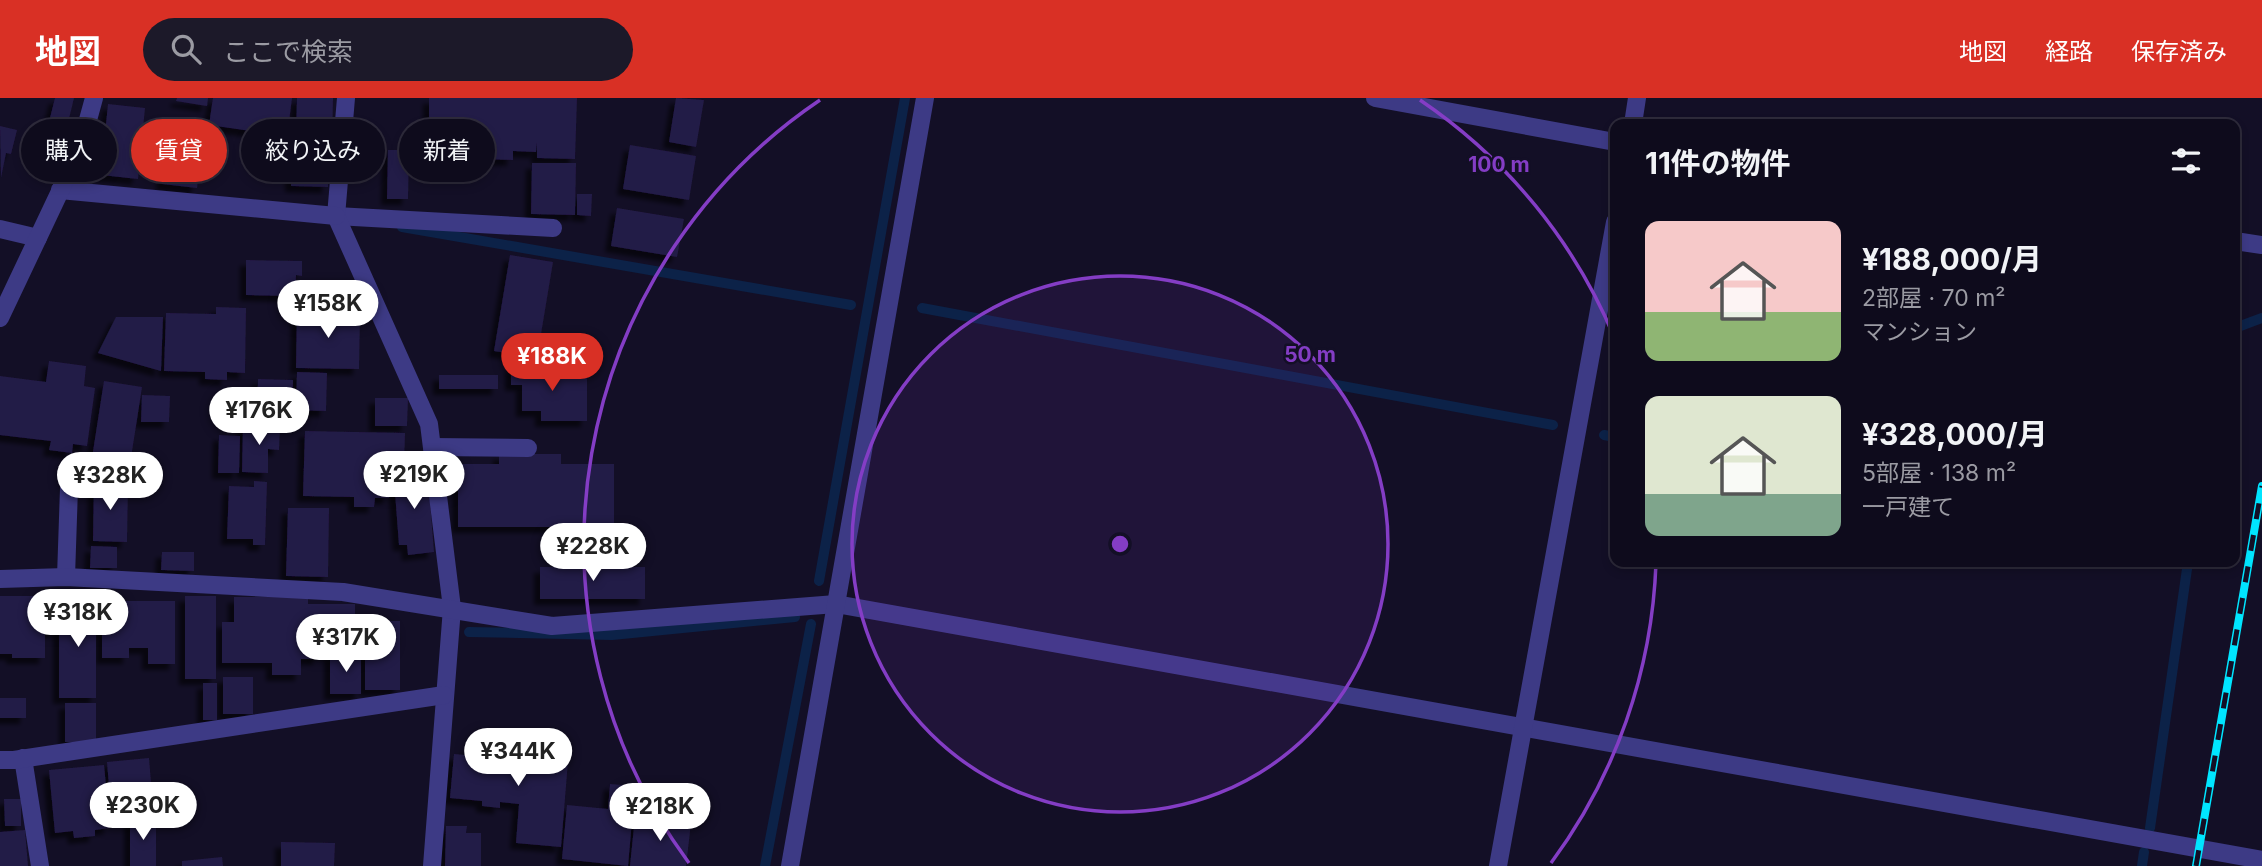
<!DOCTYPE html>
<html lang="ja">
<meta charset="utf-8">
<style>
:root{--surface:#0e0b1c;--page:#1c1929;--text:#f1f3f6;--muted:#9b9ba3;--line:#2e2b3b;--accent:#d93025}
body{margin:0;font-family:Inter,"Noto Sans JP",sans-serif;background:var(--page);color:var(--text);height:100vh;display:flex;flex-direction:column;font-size:26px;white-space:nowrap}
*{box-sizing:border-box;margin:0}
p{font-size:23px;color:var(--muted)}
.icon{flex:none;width:38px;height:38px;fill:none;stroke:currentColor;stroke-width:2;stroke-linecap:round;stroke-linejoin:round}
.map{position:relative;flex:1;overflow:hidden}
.drawer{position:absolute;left:1610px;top:21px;width:630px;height:448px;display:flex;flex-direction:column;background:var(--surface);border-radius:14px;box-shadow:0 4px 10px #0003,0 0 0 2px var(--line)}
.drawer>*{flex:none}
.banner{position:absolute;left:21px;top:21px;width:665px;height:63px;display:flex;gap:14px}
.price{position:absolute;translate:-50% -60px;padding:0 16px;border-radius:24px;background:#fff;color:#222;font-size:23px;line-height:46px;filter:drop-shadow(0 2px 4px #0008)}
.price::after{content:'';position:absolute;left:50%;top:42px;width:21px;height:16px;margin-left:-10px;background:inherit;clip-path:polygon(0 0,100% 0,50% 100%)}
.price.current{background:var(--accent);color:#fff}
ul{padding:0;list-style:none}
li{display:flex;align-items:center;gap:21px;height:175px;padding:0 35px}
li span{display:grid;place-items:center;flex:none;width:196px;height:140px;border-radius:14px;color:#555}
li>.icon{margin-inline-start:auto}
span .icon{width:84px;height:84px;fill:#fffc;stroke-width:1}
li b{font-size:30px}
h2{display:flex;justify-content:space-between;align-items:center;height:84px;padding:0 35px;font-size:30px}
.tag{padding:0 24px;border-radius:32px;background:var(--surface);box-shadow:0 4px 10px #0003,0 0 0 2px var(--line);font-size:24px;line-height:63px}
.tag.current{background:var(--accent);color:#fff}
header{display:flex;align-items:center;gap:42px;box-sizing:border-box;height:98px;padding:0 35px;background:var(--accent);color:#fff}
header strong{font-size:33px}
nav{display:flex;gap:38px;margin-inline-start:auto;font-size:24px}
.search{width:490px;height:63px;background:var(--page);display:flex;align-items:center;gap:18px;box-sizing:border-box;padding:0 24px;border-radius:38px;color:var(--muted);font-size:26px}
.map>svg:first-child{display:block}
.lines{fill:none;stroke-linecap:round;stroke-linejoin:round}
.stream{stroke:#0c2248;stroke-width:10}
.building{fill:#241b47;filter:url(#shadow)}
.service{stroke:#3d3a85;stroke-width:18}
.minor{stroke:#3d3a85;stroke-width:18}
.rail-casing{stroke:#00e5ff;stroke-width:8}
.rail{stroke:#130f26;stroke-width:5;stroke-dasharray:16;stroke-linecap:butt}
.ring{fill:none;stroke:#843dc5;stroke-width:3.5}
.centre{fill:#843dc5;stroke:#130f26;stroke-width:3.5}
.ring-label{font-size:21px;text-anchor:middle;font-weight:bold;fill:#843dc5;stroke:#130f26;stroke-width:5;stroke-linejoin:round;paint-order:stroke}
</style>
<header>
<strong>地図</strong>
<div class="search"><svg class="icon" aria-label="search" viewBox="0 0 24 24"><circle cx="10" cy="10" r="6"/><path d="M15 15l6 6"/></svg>ここで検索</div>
<nav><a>地図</a><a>経路</a><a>保存済み</a></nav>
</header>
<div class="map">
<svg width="2262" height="768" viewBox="0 0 2262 768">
<defs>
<filter id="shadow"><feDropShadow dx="-6" dy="6" stdDeviation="2" flood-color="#0009"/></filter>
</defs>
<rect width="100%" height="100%" fill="#130f26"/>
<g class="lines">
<!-- stream -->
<g class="stream">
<polyline points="402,129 851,207"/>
<polyline points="922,210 1553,327"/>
<polyline points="2235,230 2262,220"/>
<polyline points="1604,337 1615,339"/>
<polyline points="819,483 905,0"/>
<polyline points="469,534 612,537 795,519"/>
<polyline points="2150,730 2188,464"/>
<polyline points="765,768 811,526"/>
<polyline points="2142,768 2144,754"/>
</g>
</g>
<!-- building -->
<g class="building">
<polygon points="55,0 74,0 63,45 45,40"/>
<polygon points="177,0 208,0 207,8 176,3"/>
<polygon points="213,0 292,0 287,39 272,36 271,45 249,42 251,33 209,27"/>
<polygon points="297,0 333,0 332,42 296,41"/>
<polygon points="429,0 577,0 575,61 537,60 537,44 536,54 513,53 513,62 483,61 483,53 429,52"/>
<polygon points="676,0 704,2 696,49 669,44"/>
<polygon points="108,6 145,10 138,81 101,77"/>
<polygon points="168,25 204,28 197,90 162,86"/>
<polygon points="0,28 17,32 11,56 6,55 1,80"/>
<polygon points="630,47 696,58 689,102 623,91"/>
<polygon points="292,49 329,50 328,89 291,88"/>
<polygon points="388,52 409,52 408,101 387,101"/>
<polygon points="532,65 576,65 575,117 531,116"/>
<polygon points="577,96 592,96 591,118 577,117"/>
<polygon points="617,110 684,121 677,159 611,148"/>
<polygon points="510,157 553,164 537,260 494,253"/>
<polygon points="246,162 302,163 302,178 296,177 295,198 246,197"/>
<polygon points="216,209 246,210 245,275 227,274 227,282 205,281 205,274 164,273 166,215 216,216"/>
<polygon points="297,213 360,215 359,271 296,270"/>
<polygon points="116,219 163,219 161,273 98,255"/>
<polygon points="49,263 86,268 84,288 95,290 87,348 73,346 72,355 49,352 51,343 0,337 0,278 46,284"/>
<polygon points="511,268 555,268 555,277 587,277 587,323 541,323 541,313 522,313 522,287 511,287"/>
<polygon points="297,274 327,275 326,313 296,312"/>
<rect x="439" y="277" width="59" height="14"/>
<polygon points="258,281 293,282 292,325 257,324"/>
<polygon points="104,283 142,289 128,379 96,375 98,360 92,360"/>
<polygon points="142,297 170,298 169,324 141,324"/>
<polygon points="375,300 408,300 407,328 375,328"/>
<polygon points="243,328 280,328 279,352 268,351 268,375 242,374"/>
<polygon points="305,333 405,335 404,369 390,369 389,400 375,400 374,409 354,409 354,399 303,398"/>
<polygon points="219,337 240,338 239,375 218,375"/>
<polygon points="499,356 561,356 561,366 614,366 614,429 458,429 458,366 499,366"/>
<polygon points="427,366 434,454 408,457 407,447 399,447 394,381 402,381 401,374 411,372 410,368"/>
<polygon points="254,383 267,384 265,447 253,447 253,441 227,441 229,388 254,389"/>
<polygon points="94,384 128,385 127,444 93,443"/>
<polygon points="288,410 329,410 328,479 286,478"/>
<polygon points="91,448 117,449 117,470 90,470"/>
<polygon points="162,454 194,454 194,473 161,472"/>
<rect x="540" y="469" width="105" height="32"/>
<polygon points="0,498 45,498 45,502 57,502 57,533 45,533 45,560 12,560 12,556 0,556"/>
<rect x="185" y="498" width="31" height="83"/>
<polygon points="65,499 96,499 96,600 59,600 59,522 65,522"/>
<polygon points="234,499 308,499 308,506 355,506 355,555 319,555 319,561 301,561 301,577 272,577 272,565 222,565 222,524 234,524"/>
<polygon points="102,503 175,503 175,566 148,566 148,550 129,550 129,560 102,560"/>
<rect x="365" y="523" width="35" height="69"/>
<rect x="330" y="556" width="31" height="40"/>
<rect x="223" y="579" width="30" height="37"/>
<rect x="203" y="585" width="14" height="37"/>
<rect x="0" y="600" width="26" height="20"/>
<rect x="65" y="605" width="31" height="39"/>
<polygon points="524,647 569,651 561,749 516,745 519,706 500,704 500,710 482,708 482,703 450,700 454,656 465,657 465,651 524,657"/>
<polygon points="149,660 152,697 110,700 107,664"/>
<polygon points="104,667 110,730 95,732 95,738 74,740 73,733 55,735 49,672"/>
<polygon points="610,686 635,688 628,768 562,761 567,707 608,711"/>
<polygon points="4,701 21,701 21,728 5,728"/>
<polygon points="635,719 691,725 686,768 630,768"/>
<rect x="130" y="720" width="26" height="48"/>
<polygon points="446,728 467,728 466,735 481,735 481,768 445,768"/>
<polygon points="25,732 28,768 0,768 0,734"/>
<polygon points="281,744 335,745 334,768 281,768"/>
<polygon points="222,759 223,768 182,768 182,763"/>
</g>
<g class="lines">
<!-- service -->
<g class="service">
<polyline points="336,118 553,130"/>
<polyline points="432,349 528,350"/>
<polyline points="66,479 69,390"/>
</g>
<!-- minor -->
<g class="minor">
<polyline points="346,0 336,118 429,326 452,510 432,768"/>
<polyline points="1375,0 1615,44"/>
<polyline points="1633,26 1637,0"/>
<polyline points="60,92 336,118"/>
<polyline points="0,131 38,140"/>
<polyline points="2235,143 2262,147"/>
<polyline points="0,220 80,51 94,0"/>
<polyline points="0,481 66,479 343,494 552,528 836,506 2262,762"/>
<polyline points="23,660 40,768"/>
<polyline points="0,662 14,662 444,597"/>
<polyline points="790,768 925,0"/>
<polyline points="1498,768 1615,124"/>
</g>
<!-- rail casing -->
<g class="rail-casing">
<polyline id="rail" points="2196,768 2262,388"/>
</g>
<!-- rail -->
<use href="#rail" class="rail"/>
</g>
<!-- distance rings -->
<circle cx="1120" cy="446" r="268" fill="#843dc5" fill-opacity=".12"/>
<g class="ring">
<circle cx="1120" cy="446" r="268"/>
<path d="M1656 465A536 536 0 0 1 1551 765M689 765A536 536 0 0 1 820 2M1420 2A536 536 0 0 1 1615 241"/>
</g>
<circle cx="1120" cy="446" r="10" class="centre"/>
<g class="ring-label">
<text x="1499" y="74">100 m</text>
<text x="1310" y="264">50 m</text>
</g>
</svg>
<b class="price" style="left:328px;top:242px">¥158K</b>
<b class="price current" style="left:552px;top:295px">¥188K</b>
<b class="price" style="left:259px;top:349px">¥176K</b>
<b class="price" style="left:414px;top:413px">¥219K</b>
<b class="price" style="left:110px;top:414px">¥328K</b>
<b class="price" style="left:593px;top:485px">¥228K</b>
<b class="price" style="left:78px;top:551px">¥318K</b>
<b class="price" style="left:346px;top:576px">¥317K</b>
<b class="price" style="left:518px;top:690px">¥344K</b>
<b class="price" style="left:143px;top:744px">¥230K</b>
<b class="price" style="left:660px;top:745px">¥218K</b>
<div class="banner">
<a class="tag">購入</a>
<a class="tag current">賃貸</a>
<a class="tag">絞り込み</a>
<a class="tag">新着</a>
</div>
<section class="drawer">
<h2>11件の物件<svg class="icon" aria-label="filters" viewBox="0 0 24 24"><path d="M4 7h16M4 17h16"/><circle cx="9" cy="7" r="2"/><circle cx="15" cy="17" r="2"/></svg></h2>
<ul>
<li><span style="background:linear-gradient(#f6c9c9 65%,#8fb573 0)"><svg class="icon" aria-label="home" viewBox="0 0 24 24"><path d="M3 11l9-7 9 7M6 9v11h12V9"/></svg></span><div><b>¥188,000/月</b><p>2部屋 · 70 m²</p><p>マンション</p></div></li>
<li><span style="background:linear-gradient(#dfe7d0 70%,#7fa58c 0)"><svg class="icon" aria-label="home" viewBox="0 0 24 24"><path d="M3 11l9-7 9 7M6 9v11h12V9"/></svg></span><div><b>¥328,000/月</b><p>5部屋 · 138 m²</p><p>一戸建て</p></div></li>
</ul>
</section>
</div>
